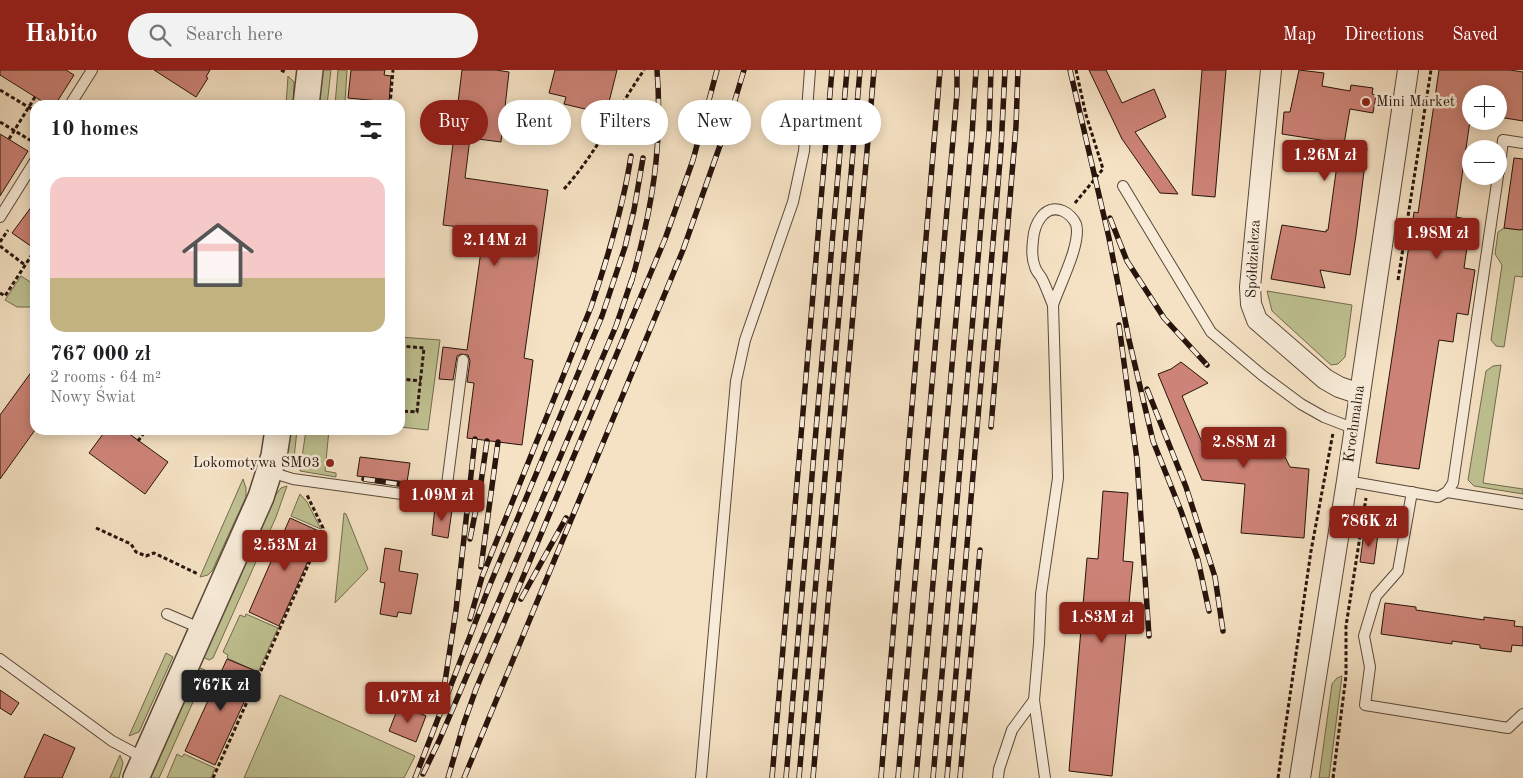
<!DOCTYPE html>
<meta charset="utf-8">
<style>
:root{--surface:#fff;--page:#f2f2f2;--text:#202124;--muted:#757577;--accent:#8f2418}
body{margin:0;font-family:"Old Standard TT",serif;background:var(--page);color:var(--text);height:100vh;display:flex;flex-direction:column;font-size:19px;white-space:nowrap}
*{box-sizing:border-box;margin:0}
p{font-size:16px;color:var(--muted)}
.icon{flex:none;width:28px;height:28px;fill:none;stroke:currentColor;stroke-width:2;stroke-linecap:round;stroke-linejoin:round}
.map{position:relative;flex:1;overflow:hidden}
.side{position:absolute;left:30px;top:30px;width:375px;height:335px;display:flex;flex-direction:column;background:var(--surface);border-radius:15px;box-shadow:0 2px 12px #0003}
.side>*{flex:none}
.top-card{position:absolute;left:420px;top:30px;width:475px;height:45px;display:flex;gap:10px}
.tools{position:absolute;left:1462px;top:15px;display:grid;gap:10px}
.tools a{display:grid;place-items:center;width:45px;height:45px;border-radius:50%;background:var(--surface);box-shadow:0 2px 12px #0003;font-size:25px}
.price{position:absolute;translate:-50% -42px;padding:0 11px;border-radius:5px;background:var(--accent);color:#fff;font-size:16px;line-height:32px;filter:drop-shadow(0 1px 2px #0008)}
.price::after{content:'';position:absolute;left:50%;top:30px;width:15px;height:11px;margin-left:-8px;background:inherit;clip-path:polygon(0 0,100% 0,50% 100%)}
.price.on{background:#222;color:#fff}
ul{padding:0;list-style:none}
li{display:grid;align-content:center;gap:10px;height:265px;padding:0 20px}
li span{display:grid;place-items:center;height:155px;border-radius:15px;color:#555}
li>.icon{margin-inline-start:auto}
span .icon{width:90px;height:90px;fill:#fffc;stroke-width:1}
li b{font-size:21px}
h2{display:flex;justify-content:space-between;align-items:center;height:60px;padding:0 20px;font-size:21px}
.chip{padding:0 18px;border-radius:22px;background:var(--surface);box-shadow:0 2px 12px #0003;font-size:18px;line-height:45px}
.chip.on{background:var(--accent);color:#fff}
header{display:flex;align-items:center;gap:30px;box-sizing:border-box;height:70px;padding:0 25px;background:var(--accent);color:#fff}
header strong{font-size:24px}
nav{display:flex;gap:28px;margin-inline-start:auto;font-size:18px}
.search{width:350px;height:45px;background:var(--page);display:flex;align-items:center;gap:12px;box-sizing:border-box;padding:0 18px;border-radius:28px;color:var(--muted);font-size:19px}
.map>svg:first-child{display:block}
.green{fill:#bfc292;stroke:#736b4f}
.building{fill:#cd8377;stroke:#27140c}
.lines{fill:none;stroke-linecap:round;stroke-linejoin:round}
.service-casing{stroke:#5a483a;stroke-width:12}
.minor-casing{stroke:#5a483a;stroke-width:22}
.tertiary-casing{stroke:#5a483a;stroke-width:28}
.path{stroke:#27140c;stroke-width:3;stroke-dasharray:4 2.5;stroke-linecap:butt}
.service{stroke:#f8ecd9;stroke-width:10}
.minor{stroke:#f8ecd9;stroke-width:20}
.tertiary{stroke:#f8ecd9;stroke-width:25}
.rail-casing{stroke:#27140c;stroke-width:5.5}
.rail{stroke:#f8ecd9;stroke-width:4;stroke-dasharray:11;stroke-linecap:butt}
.poi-dot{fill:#8f2418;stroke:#f8ecd9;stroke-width:2}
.labels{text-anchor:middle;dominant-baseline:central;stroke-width:5;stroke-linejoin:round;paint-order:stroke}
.poi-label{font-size:15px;fill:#27140c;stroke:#f8ecd9;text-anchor:start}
.street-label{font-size:15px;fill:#27140c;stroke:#f8ecd9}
</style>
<header>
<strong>Habito</strong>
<div class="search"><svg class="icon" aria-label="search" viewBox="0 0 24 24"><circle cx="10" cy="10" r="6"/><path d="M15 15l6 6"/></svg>Search here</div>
<nav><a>Map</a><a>Directions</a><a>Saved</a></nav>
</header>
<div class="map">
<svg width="1523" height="708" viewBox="0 0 1523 708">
<rect width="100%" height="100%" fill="#f5e2c4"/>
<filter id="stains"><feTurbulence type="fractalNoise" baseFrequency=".004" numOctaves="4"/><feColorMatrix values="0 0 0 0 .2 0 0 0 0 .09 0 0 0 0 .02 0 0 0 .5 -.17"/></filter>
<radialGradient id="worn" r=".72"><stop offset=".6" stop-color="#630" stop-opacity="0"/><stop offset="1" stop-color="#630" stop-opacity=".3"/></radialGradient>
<!-- green -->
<g class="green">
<polygon points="322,0 331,0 327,35 319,35"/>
<polygon points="338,0 347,0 345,32 379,35 335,35"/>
<polygon points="288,6 294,12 293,35 286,35"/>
<polygon points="1504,158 1523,160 1523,207 1515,206 1504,277 1496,276 1491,270 1502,195 1495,184 1498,162"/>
<polygon points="21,206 35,215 35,237 17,237 5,230"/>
<polygon points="1267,221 1352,235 1345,287 1338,294 1331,295 1272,241"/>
<polygon points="400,267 440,270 428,360 400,357"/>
<polygon points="1501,295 1483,413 1523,419 1523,424 1474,416 1468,410 1486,301 1493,296"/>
<polygon points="290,360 297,360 293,398 288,396 286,389"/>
<polygon points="306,360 329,360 325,401 336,403 336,407 300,401"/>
<polygon points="243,409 246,418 246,427 212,501 208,505 200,507"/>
<polygon points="287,416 276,447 213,588 209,590 203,587 274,427 281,418"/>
<polygon points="300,424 307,432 321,459 291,446"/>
<polygon points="344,443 346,444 368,499 335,533"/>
<polygon points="246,544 278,558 258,602 227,588 228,585 223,582 240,545 245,547"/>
<polygon points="166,583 173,587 139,662 129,666"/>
<polygon points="198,597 205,600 206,603 159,708 148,708"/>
<polygon points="1342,606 1329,708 1319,708 1332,614 1337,608"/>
<polygon points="280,625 415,686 404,708 244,708"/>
<polygon points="177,684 182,687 184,684 215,698 211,708 167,708"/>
<polygon points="120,685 123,693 119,708 110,708"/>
</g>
<!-- building -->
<g class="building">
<polygon points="0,0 66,0 74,5 55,35 48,35 0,5"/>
<polygon points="154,0 210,0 206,7 208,8 196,27"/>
<polygon points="351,0 385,0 384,5 391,6 389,32 348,28"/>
<polygon points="462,0 496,0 509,2 501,72 470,68 465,108 548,120 524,288 533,290 522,375 467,368 474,313 467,312 470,291 468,285 461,284 457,286 453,310 439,309 443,277 467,280 484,160 443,155"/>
<polygon points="555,0 617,0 606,44 564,34 566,27 549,23"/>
<polygon points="1089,0 1106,0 1122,33 1154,19 1166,47 1135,62 1178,124 1160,123 1122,69"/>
<polygon points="1202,0 1226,0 1215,127 1192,125"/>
<polygon points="1299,0 1324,3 1322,16 1350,21 1351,15 1373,18 1372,24 1376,25 1373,43 1350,39 1344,74 1367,78 1356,165 1350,205 1320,200 1325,218 1271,209 1282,155 1326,162 1326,160 1328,160 1340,73 1282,64 1284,42 1290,42"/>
<polygon points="1439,0 1510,0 1523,2 1523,51 1499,47 1499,24 1471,24 1471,44 1456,147 1471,150 1464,198 1475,200 1468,245 1457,243 1453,272 1439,270 1419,399 1376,393 1414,142 1418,143"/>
<polygon points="0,64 28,81 0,126"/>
<polygon points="1514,88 1523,89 1523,159 1520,160 1504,158"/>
<polygon points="35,132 35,179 12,163"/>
<polygon points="1181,292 1208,313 1182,326 1205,379 1280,384 1285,387 1290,397 1309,399 1304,468 1241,463 1245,414 1202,410 1158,304 1171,299"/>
<polygon points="35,297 35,360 0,409 0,345"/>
<polygon points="106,360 124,360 168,392 145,424 89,383"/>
<polygon points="360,387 410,393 407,412 357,406"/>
<polygon points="1103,421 1128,423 1123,491 1133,492 1112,706 1069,701 1087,488 1098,489"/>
<polygon points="435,437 452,440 448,468 432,465"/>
<polygon points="290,448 321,462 279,556 249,542"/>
<polygon points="1364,462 1378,464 1374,494 1360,492"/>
<polygon points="385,478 402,481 399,501 418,504 411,544 398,542 397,547 380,544 385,513 380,512"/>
<polygon points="1385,533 1416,537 1416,540 1484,550 1484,547 1515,551 1514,556 1523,557 1523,576 1512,575 1511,582 1480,578 1480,575 1452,571 1452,574 1381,564"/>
<polygon points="227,589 258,602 215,695 185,681"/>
<polygon points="0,620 19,633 11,645 0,638"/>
<polygon points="399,635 426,646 416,672 389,661"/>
<polygon points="44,664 75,678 62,708 24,708"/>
</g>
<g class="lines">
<!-- service casing -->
<g class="service-casing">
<g id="service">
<polyline points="70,35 92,0"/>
<polyline points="1499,102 1503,70 1523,73"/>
<polyline points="1123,116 1211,262 1262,305 1301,334 1324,347 1355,359"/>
<polyline points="0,147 35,91"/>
<polyline points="270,402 293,409 445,430 463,290"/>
<polyline points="1347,411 1438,427 1447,422 1453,413 1498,106"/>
<polyline points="1412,422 1398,501 1376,526 1364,566 1370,597 1365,635 1508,658 1523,644"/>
<polyline points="1447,422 1523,434"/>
<polyline points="167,544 202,559"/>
<polyline points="0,589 112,671 144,688"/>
<polyline points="701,708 736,311 745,270 793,132 804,81 810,0"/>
<polyline points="998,708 999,699 1012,660 1034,630"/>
<path d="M1045 708 1034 630 1039 573 1041 524 1058 408 1053 235C1059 216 1082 173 1076 154 1074 149 1068 143 1063 141 1044 133 1034 155 1033 170 1032 178 1032 190 1035 197 1036 201 1039 204 1041 207 1046 216 1049 226 1053 235"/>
</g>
</g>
<!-- minor casing -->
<g class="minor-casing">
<g id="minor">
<polyline points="1271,0 1250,217 1251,234 1257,250 1325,309 1339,317 1360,324"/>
<polyline points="1300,708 1347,411 1408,0"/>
</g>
</g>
<!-- tertiary casing -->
<g class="tertiary-casing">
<g id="tertiary">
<polyline points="306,35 310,0"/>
<polyline points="136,708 261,427 274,386 278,360"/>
</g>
</g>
<!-- path -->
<g class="path">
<polyline points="281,0 285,2"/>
<polyline points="0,20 35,41"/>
<polyline points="390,35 393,0"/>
<polyline points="0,52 35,73"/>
<polyline points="9,69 35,27"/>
<path d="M564 119C596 84 617 39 644 0"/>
<polyline points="1075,133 1103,99 1086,45 1076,0"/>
<polyline points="0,172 8,160"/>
<polyline points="0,176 25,195"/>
<polyline points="1398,210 1431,0"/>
<polyline points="0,223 5,226 35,180"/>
<polyline points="400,276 424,278 417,342 400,341"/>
<polyline points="400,309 421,311"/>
<polyline points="138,371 146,360"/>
<polyline points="96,458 131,474 136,482 146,486 154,483 198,504"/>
<polyline points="213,708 322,464 323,458 307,425"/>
<polyline points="1278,708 1311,481 1333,363"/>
<polyline points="1333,708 1346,606 1346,556 1366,428"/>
</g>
<!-- service -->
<use href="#service" class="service"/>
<!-- minor -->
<use href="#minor" class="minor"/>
<!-- tertiary -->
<use href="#tertiary" class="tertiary"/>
<!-- rail casing -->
<g class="rail-casing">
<g id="rail">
<polyline points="1070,0 1109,168 1129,270 1153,371 1181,441 1198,490 1209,541"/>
<polyline points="1110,148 1127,191 1164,248 1207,295"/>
<path d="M631 213C652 141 663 75 657 0"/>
<polyline points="1119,255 1137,390 1149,566"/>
<polyline points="1147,319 1186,417 1215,507 1223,561"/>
<polyline points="991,357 1016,56 1018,0"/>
<polyline points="364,409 406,415"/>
<polyline points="470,469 480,419 487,371"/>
<polyline points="481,497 498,372"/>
<polyline points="521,529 566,448"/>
<path d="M470 549 482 507 591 237C608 187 623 138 631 86"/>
<polyline points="444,618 456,540 475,369"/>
<polyline points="423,704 439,671 616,256 632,209"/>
<polyline points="415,708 489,517 602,246 625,177 634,140 643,88"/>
<polyline points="448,708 464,653 476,619 665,169 693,90 717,0"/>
<polyline points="464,708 683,180 729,50 744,0"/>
<polyline points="772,708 832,0"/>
<polyline points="786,708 847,0"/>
<polyline points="799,708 860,0"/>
<polyline points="813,708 874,0"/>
<polyline points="881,708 940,0"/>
<polyline points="898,708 957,23 957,0"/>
<polyline points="916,708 972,65 976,0"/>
<polyline points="933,708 989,62 991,0"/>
<polyline points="947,708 1001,79 1005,0"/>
<polyline points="960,708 980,480"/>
</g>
</g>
<!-- rail -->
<use href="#rail" class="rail"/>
</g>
<!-- markers -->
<g class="poi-dot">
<circle cx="1366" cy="32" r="5"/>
<circle cx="330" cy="393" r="5"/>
</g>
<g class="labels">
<!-- poi labels -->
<g class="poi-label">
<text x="1376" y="32">Mini Market</text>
<text x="320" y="393" text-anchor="end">Lokomotywa SM03</text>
</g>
<!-- street labels -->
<g class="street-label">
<text transform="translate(1254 189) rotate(-87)">Spółdzielcza</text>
<text transform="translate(1355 354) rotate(-82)">Krochmalna</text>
</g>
</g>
<rect width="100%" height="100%" filter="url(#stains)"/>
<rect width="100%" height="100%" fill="url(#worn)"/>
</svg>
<div class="tools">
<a>+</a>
<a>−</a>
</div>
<b class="price" style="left:1325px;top:112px">1.26M zł</b>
<b class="price" style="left:1437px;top:190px">1.98M zł</b>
<b class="price" style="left:495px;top:197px">2.14M zł</b>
<b class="price" style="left:1244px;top:399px">2.88M zł</b>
<b class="price" style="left:442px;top:452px">1.09M zł</b>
<b class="price" style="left:1369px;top:478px">786K zł</b>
<b class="price" style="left:285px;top:502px">2.53M zł</b>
<b class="price" style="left:1102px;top:574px">1.83M zł</b>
<b class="price on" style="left:221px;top:642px">767K zł</b>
<b class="price" style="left:408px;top:654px">1.07M zł</b>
<div class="top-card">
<a class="chip on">Buy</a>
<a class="chip">Rent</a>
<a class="chip">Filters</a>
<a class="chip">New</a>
<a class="chip">Apartment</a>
</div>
<section class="side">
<h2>10 homes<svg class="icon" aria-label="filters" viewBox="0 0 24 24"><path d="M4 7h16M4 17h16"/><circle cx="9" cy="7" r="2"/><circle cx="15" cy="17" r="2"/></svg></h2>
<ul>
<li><span style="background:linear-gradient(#f6c9c9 65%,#c2b280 0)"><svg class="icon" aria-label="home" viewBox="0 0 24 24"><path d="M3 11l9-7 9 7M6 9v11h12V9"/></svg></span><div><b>767 000 zł</b><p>2 rooms · 64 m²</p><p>Nowy Świat</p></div></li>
</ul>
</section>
</div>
